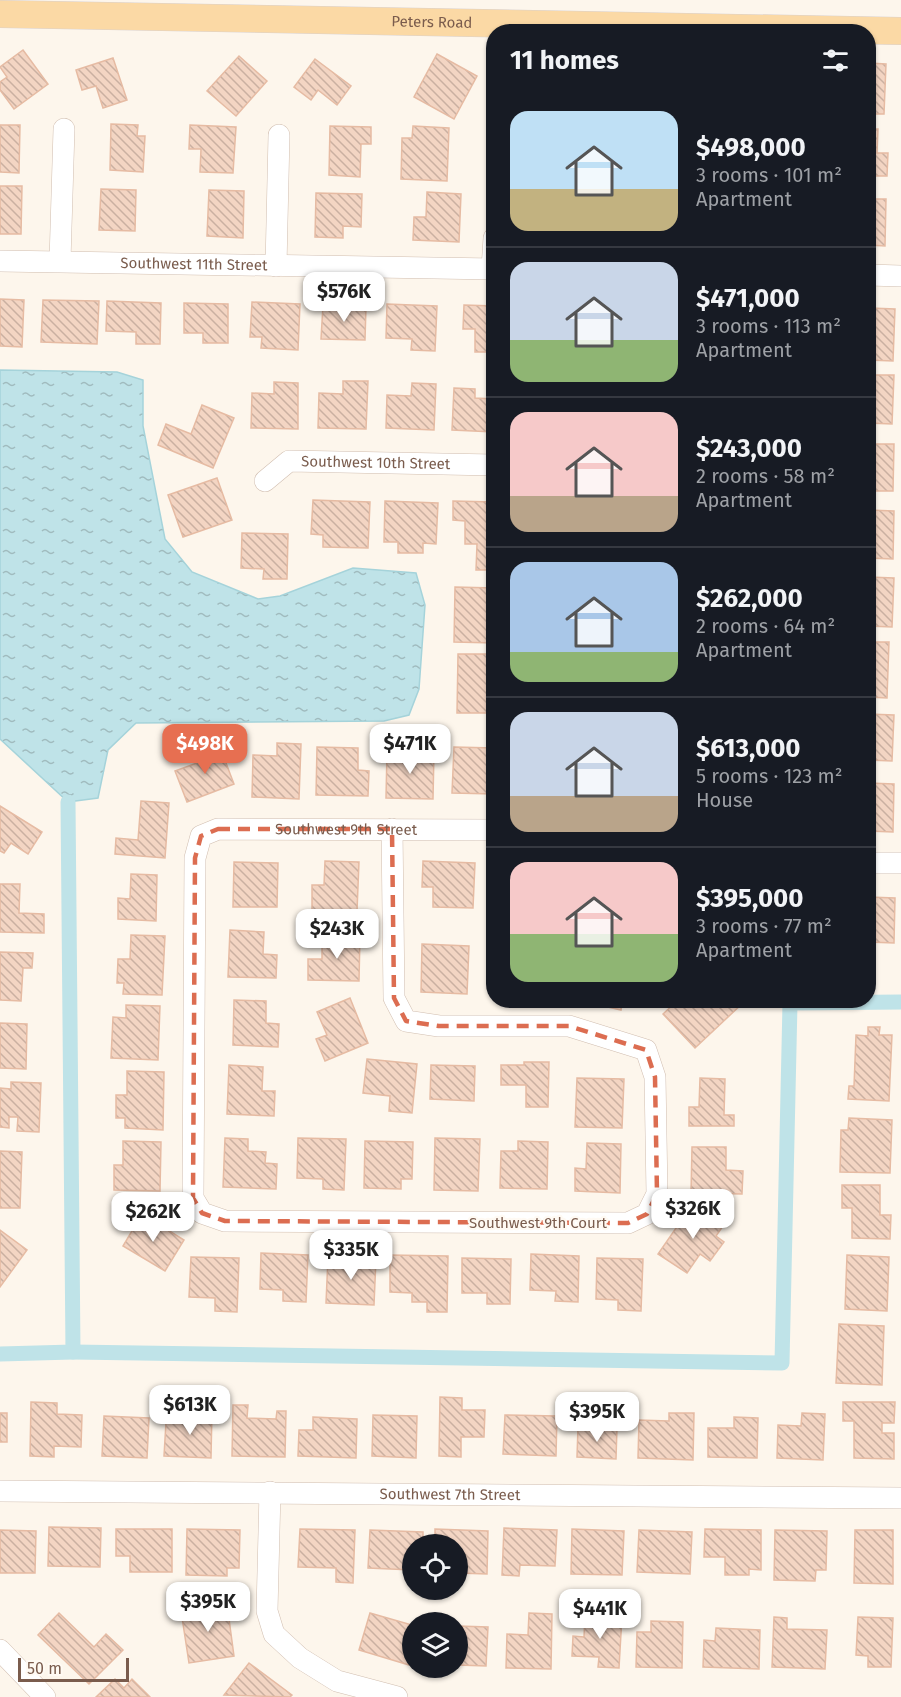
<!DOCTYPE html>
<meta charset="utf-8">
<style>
:root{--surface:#171b24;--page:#20242c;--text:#f1f3f6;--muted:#9ea1a6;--line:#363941;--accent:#e76f51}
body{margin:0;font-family:"Fira Sans",sans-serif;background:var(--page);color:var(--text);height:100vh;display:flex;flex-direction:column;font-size:22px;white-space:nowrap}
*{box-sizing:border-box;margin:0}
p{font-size:20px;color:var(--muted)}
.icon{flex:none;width:33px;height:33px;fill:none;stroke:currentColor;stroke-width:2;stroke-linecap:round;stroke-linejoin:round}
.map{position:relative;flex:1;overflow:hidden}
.panel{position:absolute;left:486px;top:24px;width:390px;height:984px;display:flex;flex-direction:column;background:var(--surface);border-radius:24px;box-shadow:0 2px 4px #0004}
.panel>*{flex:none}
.controls{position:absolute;left:402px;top:1534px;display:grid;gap:12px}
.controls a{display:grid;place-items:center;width:66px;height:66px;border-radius:50%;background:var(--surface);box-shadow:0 2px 4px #0004;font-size:30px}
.scale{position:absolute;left:18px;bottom:15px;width:111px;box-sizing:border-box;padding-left:6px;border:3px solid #7a5c4d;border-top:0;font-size:16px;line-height:21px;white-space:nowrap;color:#7a5c4d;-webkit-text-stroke:4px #fffaf3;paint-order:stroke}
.price{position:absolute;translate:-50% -51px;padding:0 14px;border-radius:12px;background:#fff;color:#222;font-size:20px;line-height:39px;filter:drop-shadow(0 2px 3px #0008)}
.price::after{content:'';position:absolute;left:50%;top:36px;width:18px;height:14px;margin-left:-9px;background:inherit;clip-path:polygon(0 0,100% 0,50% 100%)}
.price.active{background:var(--accent);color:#fff}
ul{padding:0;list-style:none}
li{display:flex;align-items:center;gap:18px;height:150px;padding:0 24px}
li+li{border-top:2px solid var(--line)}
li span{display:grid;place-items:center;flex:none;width:168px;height:120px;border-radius:18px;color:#555}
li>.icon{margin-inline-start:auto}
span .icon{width:72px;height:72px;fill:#fffc;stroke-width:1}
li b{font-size:26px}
h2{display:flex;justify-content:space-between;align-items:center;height:72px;padding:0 24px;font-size:26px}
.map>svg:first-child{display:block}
.water{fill:url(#water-ripples);stroke:#a5d3da;stroke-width:1.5}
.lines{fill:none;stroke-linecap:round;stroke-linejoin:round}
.canal{stroke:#bfe3e8;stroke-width:15}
.building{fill:url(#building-back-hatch);stroke:#e6bba3;stroke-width:1.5}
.minor-casing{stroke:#d1beb0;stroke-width:22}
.major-casing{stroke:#dad1cd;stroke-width:28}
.minor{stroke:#fff;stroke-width:21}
.major{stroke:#fbd9a5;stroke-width:27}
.marked{fill:none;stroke:#dc6d51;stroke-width:4.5;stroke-dasharray:12 8;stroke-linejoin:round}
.labels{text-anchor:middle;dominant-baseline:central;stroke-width:4.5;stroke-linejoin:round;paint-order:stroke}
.street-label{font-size:15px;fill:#7a5c4d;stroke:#fffaf3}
</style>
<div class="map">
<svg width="901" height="1697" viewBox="0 0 901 1697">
<defs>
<pattern id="water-ripples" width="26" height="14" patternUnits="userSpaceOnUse" patternTransform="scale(1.5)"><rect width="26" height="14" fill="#bfe3e8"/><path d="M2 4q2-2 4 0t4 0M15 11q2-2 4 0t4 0" fill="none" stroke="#a0bbbe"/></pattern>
<pattern id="building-back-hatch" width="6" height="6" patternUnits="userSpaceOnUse" patternTransform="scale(1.5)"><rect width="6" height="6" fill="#f3d5c3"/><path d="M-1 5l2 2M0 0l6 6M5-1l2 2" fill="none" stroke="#cab0a1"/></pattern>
</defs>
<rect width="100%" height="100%" fill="#fdf6ec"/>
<!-- water -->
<polygon class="water" points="0,370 117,372 143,380 143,426 165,539 192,572 258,599 280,596 353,568 416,573 425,605 419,689 409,715 384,721 136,723 108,750 98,798 68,802 0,739"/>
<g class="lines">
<!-- canal -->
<g class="canal">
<polyline points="73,1352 782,1363 790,1003 901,1002"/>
<polyline points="0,1354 73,1352 68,802"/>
</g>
</g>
<!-- building -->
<g class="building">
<polygon points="23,50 48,84 14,109 0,90 0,82 7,77 0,67"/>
<polygon points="437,54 477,76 454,119 414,97"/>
<polygon points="239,56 267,81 236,116 207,91"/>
<polygon points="113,58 127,100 103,108 96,86 82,90 76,70"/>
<polygon points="315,59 351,86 337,105 318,90 311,100 294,87"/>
<polygon points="868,63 886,64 884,114 868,114"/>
<polygon points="111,124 138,125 137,136 145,136 143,172 110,170"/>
<polygon points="0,125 20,125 19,173 0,172"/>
<polygon points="190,125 236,127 233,173 200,172 201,149 189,149"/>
<polygon points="330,126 371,127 371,144 361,144 360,177 329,175"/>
<polygon points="413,126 449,128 447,181 401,179 402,138 412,138"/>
<polygon points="868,129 878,129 877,153 888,153 887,176 868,176"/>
<polygon points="0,186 22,186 21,234 0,234"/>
<polygon points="101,189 136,190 135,231 99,230"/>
<polygon points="209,190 244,191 243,238 207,236"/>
<polygon points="427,192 461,194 459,242 413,240 414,217 426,217"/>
<polygon points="316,193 362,194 361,227 343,226 343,238 315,237"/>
<polygon points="868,199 886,199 885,246 868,245"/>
<polygon points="0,299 24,300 22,347 0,346"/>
<polygon points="43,300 99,301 97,344 41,342"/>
<polygon points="107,301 161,303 160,344 136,344 136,332 106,331"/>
<polygon points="252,302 300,304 298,350 261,348 262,337 250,337"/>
<polygon points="184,303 228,304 228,343 203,343 203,333 184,333"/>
<polygon points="387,304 437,306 435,351 411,350 412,339 386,338"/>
<polygon points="323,305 366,307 365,340 321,339"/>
<polygon points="464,305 494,306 494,352 475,352 475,329 463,329"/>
<polygon points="870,308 895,309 893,361 868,360"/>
<polygon points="868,375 894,375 892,424 868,423"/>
<polygon points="343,381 368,381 366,429 318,428 319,393 343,394"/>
<polygon points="274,382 298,383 298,429 251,428 252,393 274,394"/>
<polygon points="412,383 436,384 434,430 386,428 387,395 411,396"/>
<polygon points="454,388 475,389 475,398 494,399 494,432 452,430"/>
<polygon points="202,405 234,418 213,468 158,445 166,424 191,434"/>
<polygon points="868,444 894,444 893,491 868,491"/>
<polygon points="217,478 232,520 183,537 168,495"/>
<polygon points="313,500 370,502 368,548 323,547 323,535 311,534"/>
<polygon points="385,501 438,503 436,544 423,543 423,553 398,553 398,542 384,542"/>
<polygon points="453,501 494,502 494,570 476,570 477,544 465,544 465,521 453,520"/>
<polygon points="868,510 894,511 893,559 868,558"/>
<polygon points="242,533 288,534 287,579 263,579 264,569 241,568"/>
<polygon points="868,577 894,578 892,627 868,626"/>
<polygon points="455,587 494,588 494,643 454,642"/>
<polygon points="868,642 889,642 887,698 868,697"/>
<polygon points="458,654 494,654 494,713 457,713"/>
<polygon points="868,714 894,715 892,761 868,760"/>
<polygon points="218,742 234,784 187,802 175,771 208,759 204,747"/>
<polygon points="277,743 301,744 299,799 252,797 253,755 277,756"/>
<polygon points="317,747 358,748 358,770 369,771 368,796 316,795"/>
<polygon points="454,747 494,748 494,794 452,793"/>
<polygon points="387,751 434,752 433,799 386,798"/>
<polygon points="868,783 894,784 893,832 868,831"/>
<polygon points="141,801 169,803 165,858 115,854 116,838 138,840"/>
<polygon points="0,806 42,832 28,854 11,843 4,853 0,851"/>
<polygon points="325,861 359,862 357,911 312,910 312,885 324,885"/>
<polygon points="423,861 475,863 473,908 433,907 433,887 422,887"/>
<polygon points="234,862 278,863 277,907 233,907"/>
<polygon points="131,874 157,875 156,921 118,919 118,898 130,899"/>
<polygon points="0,884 20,884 19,913 44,914 44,933 0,932"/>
<polygon points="868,897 895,898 894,943 868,942"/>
<polygon points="230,930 264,932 263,954 277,955 276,978 228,977"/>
<polygon points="131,935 165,936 162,995 123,994 124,983 117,983 118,959 130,959"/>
<polygon points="322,936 360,936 359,981 308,980 308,959 322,959"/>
<polygon points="422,944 469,946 467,994 421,992"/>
<polygon points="0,952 33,953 32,968 23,968 21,1001 0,1000"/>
<polygon points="350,998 368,1043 325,1061 316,1039 327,1035 317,1012"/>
<polygon points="234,1000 266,1001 266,1023 279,1024 278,1047 233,1045"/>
<polygon points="578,1000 623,1000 621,1010"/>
<polygon points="678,1000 742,1000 744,1002 695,1048 663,1014"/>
<polygon points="126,1005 160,1006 158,1060 111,1058 113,1017 126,1018"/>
<polygon points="0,1023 27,1024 26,1069 0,1068"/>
<polygon points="868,1027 880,1027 879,1035 892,1035 889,1101 848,1099 849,1086 854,1086 856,1035 868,1036"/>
<polygon points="367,1059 417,1064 412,1113 389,1111 390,1096 363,1093"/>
<polygon points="524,1062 549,1062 548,1107 526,1107 526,1085 501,1085 501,1065 524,1065"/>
<polygon points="229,1065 263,1067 262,1091 275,1091 274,1116 227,1114"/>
<polygon points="431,1065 475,1066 474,1101 430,1099"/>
<polygon points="127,1071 164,1072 163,1130 125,1128 125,1118 116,1118 116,1095 127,1095"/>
<polygon points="577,1078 624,1079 622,1128 575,1127"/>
<polygon points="700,1078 725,1079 724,1115 734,1115 734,1126 689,1126 689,1107 699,1107"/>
<polygon points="11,1082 41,1083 39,1132 17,1131 18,1117 9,1117 9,1128 0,1127 0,1088 11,1089"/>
<polygon points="849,1118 892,1120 890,1173 840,1172 841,1130 848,1130"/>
<polygon points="225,1138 248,1139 248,1151 266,1152 265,1163 277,1164 276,1189 223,1187"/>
<polygon points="298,1138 346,1139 344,1190 323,1189 323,1179 297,1178"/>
<polygon points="435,1138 480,1139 478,1191 434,1190"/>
<polygon points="123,1141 161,1142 160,1191 114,1190 114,1165 123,1165"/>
<polygon points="365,1141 413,1142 412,1179 401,1179 401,1189 364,1188"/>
<polygon points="518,1141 548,1142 547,1189 500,1188 501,1151 518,1151"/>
<polygon points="587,1143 621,1144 620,1193 575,1191 575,1168 586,1169"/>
<polygon points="692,1147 726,1147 726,1170 743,1171 742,1194 691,1193"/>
<polygon points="0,1151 22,1152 20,1208 0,1208"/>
<polygon points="842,1185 880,1185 880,1215 891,1215 890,1239 852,1238 852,1208 842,1208"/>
<polygon points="692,1205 723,1226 716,1236 724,1242 710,1261 700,1254 687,1273 658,1254"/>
<polygon points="142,1214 184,1240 165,1271 123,1246"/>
<polygon points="0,1230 27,1250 0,1287"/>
<polygon points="261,1253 308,1255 306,1302 283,1301 283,1290 260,1289"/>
<polygon points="531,1254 579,1256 578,1302 555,1301 556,1291 530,1290"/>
<polygon points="390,1255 448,1256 447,1312 427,1312 427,1302 412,1302 412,1293 390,1292"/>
<polygon points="847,1255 889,1257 887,1311 845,1309"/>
<polygon points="191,1257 239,1258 237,1312 215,1311 215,1298 189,1297"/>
<polygon points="328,1257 376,1259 374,1305 326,1303"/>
<polygon points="462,1258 511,1259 510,1304 487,1304 487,1293 462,1293"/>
<polygon points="597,1258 643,1259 641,1311 618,1310 618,1300 596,1299"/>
<polygon points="839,1324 884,1326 882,1385 836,1383"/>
<polygon points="440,1397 462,1398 462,1410 485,1410 484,1437 461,1437 461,1457 439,1456"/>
<polygon points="31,1402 57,1403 57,1414 82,1415 81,1447 54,1446 54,1457 30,1456"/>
<polygon points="843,1402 895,1402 894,1423 882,1423 882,1433 894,1433 894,1459 854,1458 854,1421 843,1421"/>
<polygon points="233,1405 248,1405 247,1418 276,1419 277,1411 286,1411 285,1457 232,1456"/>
<polygon points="188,1411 212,1411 211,1458 164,1456 166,1422 188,1423"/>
<rect x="0" y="1413" width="7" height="29"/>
<polygon points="669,1413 694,1413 693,1460 638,1458 639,1420 669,1421"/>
<polygon points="802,1413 825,1414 823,1460 777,1458 778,1425 801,1426"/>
<polygon points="373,1415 417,1416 416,1458 372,1456"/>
<polygon points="505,1415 557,1416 556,1456 503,1454"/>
<polygon points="104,1416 149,1418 147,1458 102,1456"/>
<polygon points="313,1417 357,1419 356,1458 298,1456 299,1430 313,1430"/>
<polygon points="734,1417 758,1418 757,1458 708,1457 708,1428 734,1428"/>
<polygon points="578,1427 617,1428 616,1459 577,1457"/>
<polygon points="49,1527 101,1528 100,1567 48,1566"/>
<polygon points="504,1528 557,1530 555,1566 520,1565 519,1576 502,1575"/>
<polygon points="116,1529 172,1529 172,1572 130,1572 130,1556 116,1556"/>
<polygon points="187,1529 240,1530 239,1568 227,1568 227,1576 186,1575"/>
<polygon points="300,1529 355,1530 353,1583 336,1582 336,1568 298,1567"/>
<polygon points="435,1529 488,1531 487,1574 458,1573 458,1545 435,1545"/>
<polygon points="572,1529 624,1531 622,1575 571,1574"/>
<polygon points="705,1529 761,1530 761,1570 749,1569 749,1575 725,1575 725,1557 704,1557"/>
<polygon points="0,1530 36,1531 35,1573 0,1573"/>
<polygon points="370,1530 423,1532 423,1545 412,1545 412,1570 368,1568"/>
<polygon points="639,1530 692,1532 690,1574 637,1572"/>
<polygon points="775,1530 827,1531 826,1570 816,1570 815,1581 774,1580"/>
<polygon points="855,1530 893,1530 893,1584 854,1583"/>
<polygon points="227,1604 234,1656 189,1663 181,1611"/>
<polygon points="59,1613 94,1647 106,1634 123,1650 89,1684 38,1635"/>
<polygon points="370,1613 412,1625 412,1652 409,1665 359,1650"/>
<polygon points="529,1613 552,1614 551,1669 506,1668 507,1634 528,1635"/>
<polygon points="585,1615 622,1616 619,1668 598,1667 599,1657 572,1656 573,1636 584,1637"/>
<polygon points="774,1617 787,1618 787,1629 827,1630 825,1669 772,1667"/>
<polygon points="858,1617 893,1618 891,1667 868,1667 868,1656 856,1655"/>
<polygon points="651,1621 683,1622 682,1668 636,1667 637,1632 651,1632"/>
<polygon points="458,1626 488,1627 486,1666 458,1665"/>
<polygon points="716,1628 760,1630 759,1669 703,1667 704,1640 715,1641"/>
<polygon points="249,1663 292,1695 290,1697 224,1695"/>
<polygon points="115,1679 124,1688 132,1679 150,1697 96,1697"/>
</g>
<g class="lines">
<!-- minor casing -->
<g class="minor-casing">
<g id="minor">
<path id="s1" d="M0 261 494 269"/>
<polyline points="60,261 64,129"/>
<polyline points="276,266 279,135"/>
<polyline points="492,269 494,238"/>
<polyline points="868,275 901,276"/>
<path id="s2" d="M265 481 289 461 494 465"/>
<path id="s3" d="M392 829 394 998 406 1021 439 1026H569L646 1050 655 1077 657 1194 647 1214 628 1223 225 1221 202 1213 193 1198 195 858 201 836 218 829 494 830"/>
<polyline points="868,863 901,863"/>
<path id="s4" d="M0 1491 901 1498"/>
<polyline points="270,1492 267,1611 274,1634 300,1658 337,1681 397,1697"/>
<polyline points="0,1650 45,1697"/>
</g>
</g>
<!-- major casing -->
<g class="major-casing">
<g id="major">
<path id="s5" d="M0 14 901 31"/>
</g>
</g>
<!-- minor -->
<use href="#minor" class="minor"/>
<!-- major -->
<use href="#major" class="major"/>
</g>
<!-- marked area -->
<path class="marked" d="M218 829H392L394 998 406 1021 439 1026H569L646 1050 655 1077 657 1194 647 1214 628 1223 225 1221 202 1213 193 1198 195 858 201 836Z"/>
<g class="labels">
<!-- street labels -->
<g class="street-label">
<text stroke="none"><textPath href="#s5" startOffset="432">Peters Road</textPath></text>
<text stroke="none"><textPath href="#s1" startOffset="194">Southwest 11th Street</textPath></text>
<text stroke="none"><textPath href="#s2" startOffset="118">Southwest 10th Street</textPath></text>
<text stroke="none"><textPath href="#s3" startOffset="1582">Southwest 9th Street</textPath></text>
<text x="538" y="1223">Southwest 9th Court</text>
<text stroke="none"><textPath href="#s4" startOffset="450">Southwest 7th Street</textPath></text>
</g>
</g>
</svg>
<div class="controls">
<a><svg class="icon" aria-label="locate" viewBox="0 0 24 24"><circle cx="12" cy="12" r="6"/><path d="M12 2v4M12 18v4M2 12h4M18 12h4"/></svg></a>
<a><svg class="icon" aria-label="layers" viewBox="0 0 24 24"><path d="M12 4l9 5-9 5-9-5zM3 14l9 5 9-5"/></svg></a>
</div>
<div class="scale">50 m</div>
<b class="price" style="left:344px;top:323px">$576K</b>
<b class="price active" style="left:205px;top:775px">$498K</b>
<b class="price" style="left:410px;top:775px">$471K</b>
<b class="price" style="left:337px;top:960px">$243K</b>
<b class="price" style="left:693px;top:1240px">$326K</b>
<b class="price" style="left:153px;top:1243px">$262K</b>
<b class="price" style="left:351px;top:1281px">$335K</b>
<b class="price" style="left:190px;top:1436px">$613K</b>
<b class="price" style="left:597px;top:1443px">$395K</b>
<b class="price" style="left:208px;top:1633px">$395K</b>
<b class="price" style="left:600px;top:1640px">$441K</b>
<section class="panel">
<h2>11 homes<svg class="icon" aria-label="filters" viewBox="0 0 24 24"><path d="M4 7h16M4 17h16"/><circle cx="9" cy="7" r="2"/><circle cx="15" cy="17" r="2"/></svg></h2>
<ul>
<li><span style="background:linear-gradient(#bfe0f5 65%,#c2b280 0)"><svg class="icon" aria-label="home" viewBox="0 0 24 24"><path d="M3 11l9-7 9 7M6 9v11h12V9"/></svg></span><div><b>$498,000</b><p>3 rooms · 101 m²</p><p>Apartment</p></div></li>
<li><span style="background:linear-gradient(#c9d6e8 65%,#8fb573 0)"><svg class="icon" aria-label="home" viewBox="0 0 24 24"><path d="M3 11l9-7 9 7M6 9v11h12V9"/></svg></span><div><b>$471,000</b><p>3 rooms · 113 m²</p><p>Apartment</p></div></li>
<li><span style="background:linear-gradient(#f6c9c9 70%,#b9a48a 0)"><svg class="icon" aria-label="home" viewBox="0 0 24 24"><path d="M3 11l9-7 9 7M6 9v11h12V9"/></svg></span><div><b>$243,000</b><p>2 rooms · 58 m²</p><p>Apartment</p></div></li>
<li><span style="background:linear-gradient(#a9c7e8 75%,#8fb573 0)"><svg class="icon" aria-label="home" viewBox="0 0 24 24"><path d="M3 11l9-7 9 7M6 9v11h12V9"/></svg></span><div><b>$262,000</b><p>2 rooms · 64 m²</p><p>Apartment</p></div></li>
<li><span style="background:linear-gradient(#c9d6e8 70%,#b9a48a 0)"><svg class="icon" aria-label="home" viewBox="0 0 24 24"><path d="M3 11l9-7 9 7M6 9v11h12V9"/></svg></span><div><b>$613,000</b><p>5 rooms · 123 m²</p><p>House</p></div></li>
<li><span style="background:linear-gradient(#f6c9c9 60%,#8fb573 0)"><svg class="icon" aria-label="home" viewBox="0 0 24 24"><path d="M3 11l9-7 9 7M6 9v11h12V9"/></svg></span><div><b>$395,000</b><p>3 rooms · 77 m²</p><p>Apartment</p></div></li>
</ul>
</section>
</div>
